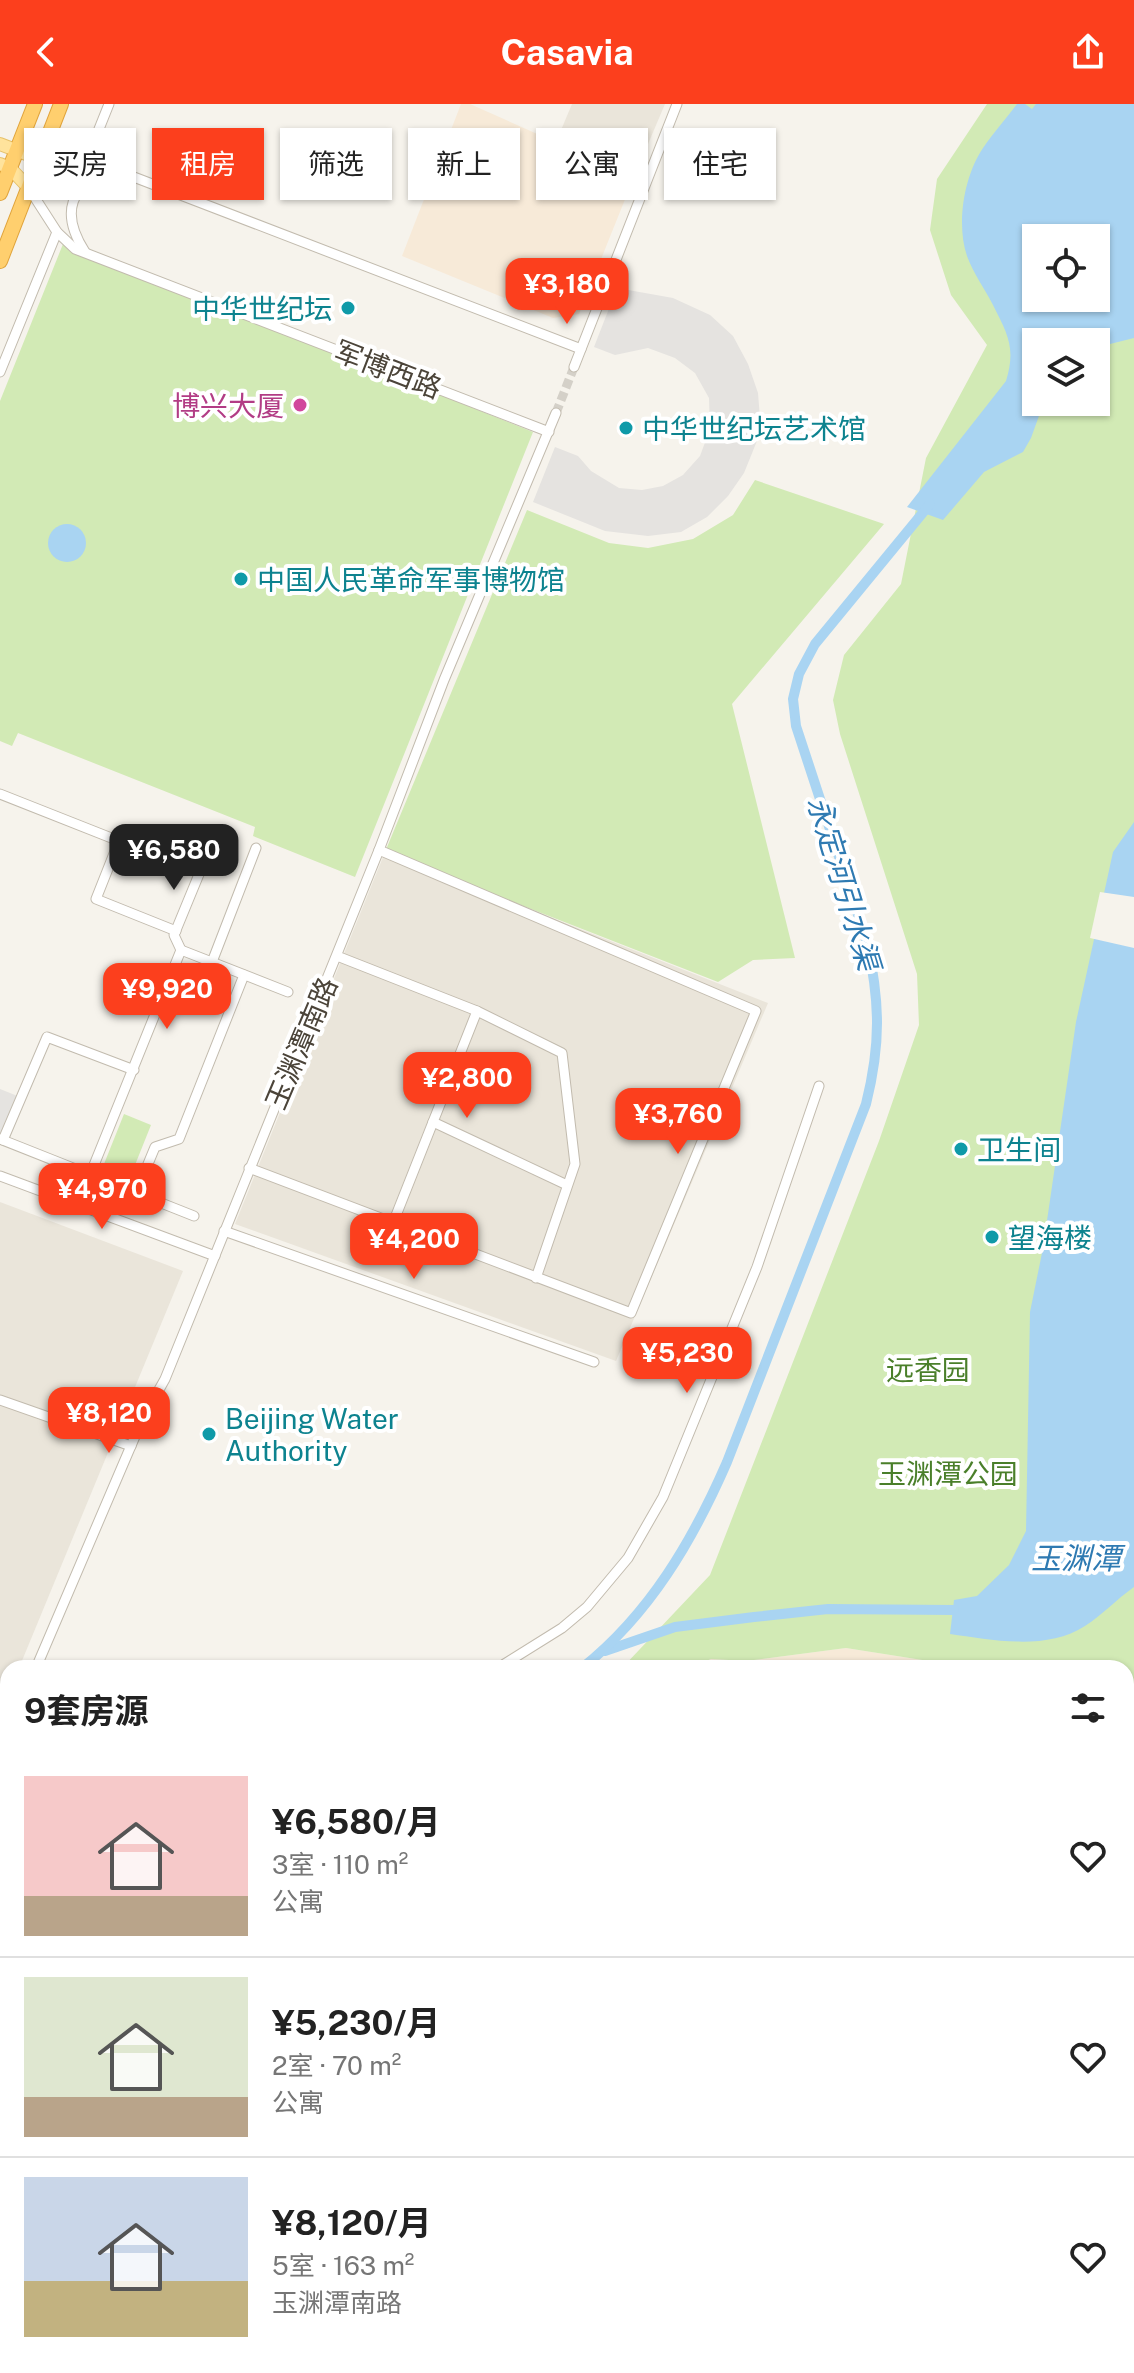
<!DOCTYPE html>
<html lang="zh">
<meta charset="utf-8">
<style>
:root{--surface:#fff;--page:#f6f6f6;--text:#222;--muted:#767676;--line:#e0e0e0;--accent:#fc3f1d}
body{margin:0;font-family:"Public Sans","Noto Sans SC",sans-serif;background:var(--page);color:var(--text);height:100vh;display:flex;flex-direction:column;font-size:30px;white-space:nowrap}
*{box-sizing:border-box;margin:0}
p{font-size:26px;color:var(--muted)}
.icon{flex:none;width:44px;height:44px;fill:none;stroke:currentColor;stroke-width:2;stroke-linecap:round;stroke-linejoin:round}
.map{position:relative;flex:1;overflow:hidden}
.side{position:absolute;left:0px;top:1556px;width:1134px;height:714px;display:flex;flex-direction:column;background:var(--surface);border-radius:24px 24px 0 0;box-shadow:0 2px 6px #0004}
.side>*{flex:none}
.guide{position:absolute;left:24px;top:24px;width:1086px;height:72px;display:flex;gap:16px}
.tools{position:absolute;left:1022px;top:120px;display:grid;gap:16px}
.tools a{display:grid;place-items:center;width:88px;height:88px;border-radius:0px;background:var(--surface);box-shadow:0 2px 6px #0004;font-size:40px}
.price{position:absolute;translate:-50% -68px;padding:0 18px;border-radius:16px;background:var(--accent);color:#fff;font-size:26px;line-height:52px;filter:drop-shadow(0 2px 4px #0008)}
.price::after{content:'';position:absolute;left:50%;top:48px;width:24px;height:18px;margin-left:-12px;background:inherit;clip-path:polygon(0 0,100% 0,50% 100%)}
.price.active{background:#222;color:#fff}
ul{padding:0;list-style:none}
li{display:flex;align-items:center;gap:24px;height:200px;padding:0 24px}
li+li{border-top:2px solid var(--line)}
li span{display:grid;place-items:center;flex:none;width:224px;height:160px;border-radius:0px;color:#555}
li>.icon{margin-inline-start:auto}
span .icon{width:96px;height:96px;fill:#fffc;stroke-width:1}
li b{font-size:34px}
h2{display:flex;justify-content:space-between;align-items:center;height:96px;padding:0 24px;font-size:34px}
.tag{padding:0 28px;border-radius:0px;background:var(--surface);box-shadow:0 2px 6px #0004;font-size:28px;line-height:72px}
.tag.active{background:var(--accent);color:#fff}
header{display:flex;justify-content:space-between;align-items:center;height:104px;padding:0 24px;background:var(--accent);color:#fff;font-size:36px;font-weight:700}
.map>svg:first-child{display:block}
.residential{fill:#eae5da}
.commercial{fill:#f7ead8}
.green{fill:#d2eab5;fill-rule:evenodd}
.parking{fill:#e5e3e0}
.water{fill:#a9d4f2;fill-rule:evenodd}
.pier{fill:#f6f3ec}
.lines{fill:none;stroke-linecap:round;stroke-linejoin:round}
.canal{stroke:#a9d4f2;stroke-width:10}
.minor-tunnel{stroke:#d4d0c8;stroke-width:9;stroke-dasharray:9 4.5;stroke-linecap:butt}
.minor-casing{stroke:#c2bbae;stroke-width:11}
.major-casing{stroke:#e6c16a;stroke-width:14}
.highway-casing{stroke:#e0a43c;stroke-width:16}
.minor{stroke:#fff;stroke-width:9}
.major{stroke:#ffe39c;stroke-width:12}
.highway{stroke:#ffcf6e;stroke-width:14}
.culture-dot{fill:#0f9aa8;stroke:#fff;stroke-width:3}
.hotel-dot{fill:#d1479c;stroke:#fff;stroke-width:3}
.labels{text-anchor:middle;dominant-baseline:central;stroke-width:8;stroke-linejoin:round;paint-order:stroke}
.culture-label{font-size:28px;fill:#0d838f;stroke:#fff;text-anchor:start}
.street-label{font-size:28px;fill:#4b4439;stroke:#fff}
.hotel-label{font-size:28px;fill:#b23c85;stroke:#fff;text-anchor:end}
.park-label{font-size:28px;fill:#4a7f2a;stroke:#fff}
.water-label{font-size:30px;font-style:italic;fill:#2e7ab2;stroke:#fff}
</style>
<header><svg class="icon" aria-label="back" viewBox="0 0 24 24"><path d="M15 5l-7 7 7 7"/></svg>Casavia<svg class="icon" aria-label="share" viewBox="0 0 24 24"><path d="M12 15V3M7 8l5-5 5 5M5 13v7h14v-7"/></svg></header>
<div class="map">
<svg width="1134" height="2269" viewBox="0 0 1134 2269">
<rect width="100%" height="100%" fill="#f6f3ec"/>
<!-- residential -->
<g class="residential">
<polygon points="572,0 665,0 634,73 556,38"/>
<polygon points="385,748 768,899 616,1257 235,1120"/>
<polygon points="0,1098 183,1167 19,1564 8,1564 8,1591 0,1610"/>
<polygon points="0,1836 8,1839 8,2262 1058,2262 1056,2269 0,2269"/>
</g>
<!-- commercial -->
<g class="commercial">
<polygon points="461,0 470,0 634,73 579,210 553,214 402,152"/>
<polygon points="846,1544 973,1564 689,1564 711,1555 746,1557"/>
<polygon points="1126,1603 1134,1606 1134,2207 1126,2204"/>
</g>
<!-- green -->
<g class="green">
<path d="M987 0H1134V1606L1126 1603V1564H973L846 1544 746 1557 711 1555 689 1564H622L710 1471 879 1037 919 921 917 870 840 630 833 596 844 551 901 480 926 354 987 241 951 191 930 126 937 75ZM1036 134H1096V194H1036ZM1036 238H1096V298H1036Z"/>
<polygon points="63,140 533,328 355,773 253,732 255,723 18,629 12,642 0,637 0,297"/>
<polygon points="755,376 884,420 732,600 795,854 753,856 718,878 385,748 527,406 609,439 648,444 693,435 733,411"/>
<polygon points="124,1010 151,1021 131,1071 104,1060"/>
</g>
<!-- parking -->
<g class="parking">
<polygon points="617,184 673,194 710,211 733,232 748,260 758,289 761,327 744,369 728,392 707,413 681,428 648,432 605,427 533,398 555,343 578,352 591,367 619,384 642,386 663,382 683,371 700,352 710,325 709,294 695,269 675,254 648,244 615,251 594,243"/>
<polygon points="0,985 25,995 8,1038 0,1035"/>
</g>
<!-- water -->
<g class="water">
<path d="M1017 0H1025L1032 5 1036 0H1134V234L1106 241 1096 247V238H1036V298H1044L1031 334 1023 348 984 368 943 416 907 403 1006 277C1016 244 1008 231 993 201 985 185 973 169 967 152 956 120 964 72 983 44 993 29 1006 15 1017 0ZM1096 134V194H1036V134Z"/>
<circle cx="67" cy="439" r="19"/>
<path d="M1134 718V1483C1117 1495 1102 1511 1085 1522 1047 1547 992 1536 950 1530L954 1496 977 1492 1009 1461 1026 1427 1030 1208 1043 1144 1076 918 1113 748Z"/>
</g>
<!-- pier -->
<polygon class="pier" points="1100,788 1134,793 1134,844 1090,834"/>
<g class="lines">
<!-- canal -->
<g class="canal">
<polyline points="605,1547 675,1523 754,1513 828,1505 954,1506"/>
<path d="M582 1564C650 1510 693 1436 727 1358L866 1000C881 940 880 898 867 838L796 622 793 595 799 570 815 540 930 400"/>
<polyline points="0,1776 8,1776"/>
</g>
<!-- minor-tunnel -->
<polyline class="minor-tunnel" points="556,309 574,263"/>
<!-- minor casing -->
<g class="minor-casing">
<g id="minor">
<polyline points="39,55 87,55 581,245"/>
<polyline points="87,55 109,0"/>
<polyline points="28,83 57,128 75,145 549,328"/>
<path d="M85 148C60 109 69 80 114 66"/>
<polyline points="574,263 677,0"/>
<polyline points="0,268 57,128"/>
<polyline points="0,690 119,737 96,795 176,827"/>
<polyline points="181,846 174,831 216,729"/>
<polyline points="337,852 477,907 562,949 575,1060 536,1174"/>
<polyline points="212,858 256,744"/>
<polyline points="477,907 433,1018 567,1081"/>
<polyline points="0,1035 194,1112"/>
<polyline points="3,1036 47,933 134,966"/>
<polyline points="249,1064 631,1209 756,907 379,746"/>
<polyline points="90,1071 181,846 288,888"/>
<polyline points="0,1072 215,1152"/>
<polyline points="136,1089 155,1043 179,1035 244,871"/>
<polyline points="393,1119 433,1018"/>
<polyline points="224,1127 594,1258"/>
<polyline points="0,1296 131,1342"/>
<polyline points="36,1564 142,1316 165,1275 379,746 444,576 556,309"/>
<polyline points="498,1564 562,1524 587,1503 628,1454 663,1393 757,1163 819,982"/>
<polyline points="0,1647 8,1629"/>
<polyline points="0,1732 8,1731"/>
<polyline points="0,2089 8,2069"/>
<polyline points="0,2119 8,2122"/>
<polyline points="535,2262 552,2269"/>
</g>
</g>
<!-- major casing -->
<g class="major-casing">
<g id="major">
<polyline points="0,40 39,55"/>
<polyline points="0,60 10,64 28,83"/>
<polyline points="0,1835 8,1836"/>
<polyline points="0,1852 8,1852"/>
<polyline points="0,1873 8,1873"/>
<polyline points="1126,2261 1134,2265"/>
<polyline points="1098,2262 1116,2269"/>
<polyline points="310,2269 312,2262"/>
<polyline points="321,2269 324,2262"/>
<polyline points="1035,2269 1037,2262"/>
<polyline points="1055,2269 1058,2262"/>
</g>
</g>
<!-- highway casing -->
<g class="highway-casing">
<g id="highway">
<polyline points="0,89 35,0"/>
<polyline points="0,157 61,0"/>
</g>
</g>
<!-- minor -->
<use href="#minor" class="minor"/>
<!-- major -->
<use href="#major" class="major"/>
<!-- highway -->
<use href="#highway" class="highway"/>
</g>
<!-- markers -->
<g class="culture-dot">
<circle cx="348" cy="204" r="8"/>
<circle cx="626" cy="324" r="8"/>
<circle cx="241" cy="475" r="8"/>
<circle cx="961" cy="1045" r="8"/>
<circle cx="992" cy="1133" r="8"/>
<circle cx="209" cy="1330" r="8"/>
</g>
<circle class="hotel-dot" cx="300" cy="301" r="8"/>
<g class="labels">
<!-- culture labels -->
<g class="culture-label">
<text x="332" y="204" text-anchor="end">中华世纪坛</text>
<text x="642" y="324">中华世纪坛艺术馆</text>
<text x="257" y="475">中国人民革命军事博物馆</text>
<text x="977" y="1045">卫生间</text>
<text x="1008" y="1133">望海楼</text>
<text x="225" y="1314">Beijing Water<tspan x="225" dy="32">Authority</tspan></text>
</g>
<!-- street labels -->
<g class="street-label">
<text transform="translate(388 265) rotate(21)">军博西路</text>
<text transform="translate(301 939) rotate(-67)">玉渊潭南路</text>
</g>
<!-- hotel labels -->
<g class="hotel-label">
<text x="284" y="301">博兴大厦</text>
</g>
<!-- park labels -->
<g class="park-label">
<text x="928" y="1265">远香园</text>
<text x="948" y="1369">玉渊潭公园</text>
</g>
<!-- water labels -->
<g class="water-label">
<text transform="translate(844 779) rotate(73)">永定河引水渠</text>
<text x="1076" y="1454">玉渊潭</text>
</g>
</g>
</svg>
<div class="tools">
<a><svg class="icon" aria-label="locate" viewBox="0 0 24 24"><circle cx="12" cy="12" r="6"/><path d="M12 2v4M12 18v4M2 12h4M18 12h4"/></svg></a>
<a><svg class="icon" aria-label="layers" viewBox="0 0 24 24"><path d="M12 4l9 5-9 5-9-5zM3 14l9 5 9-5"/></svg></a>
</div>
<b class="price" style="left:567px;top:222px">¥3,180</b>
<b class="price active" style="left:174px;top:788px">¥6,580</b>
<b class="price" style="left:167px;top:927px">¥9,920</b>
<b class="price" style="left:467px;top:1016px">¥2,800</b>
<b class="price" style="left:678px;top:1052px">¥3,760</b>
<b class="price" style="left:102px;top:1127px">¥4,970</b>
<b class="price" style="left:414px;top:1177px">¥4,200</b>
<b class="price" style="left:687px;top:1291px">¥5,230</b>
<b class="price" style="left:109px;top:1351px">¥8,120</b>
<div class="guide">
<a class="tag">买房</a>
<a class="tag active">租房</a>
<a class="tag">筛选</a>
<a class="tag">新上</a>
<a class="tag">公寓</a>
<a class="tag">住宅</a>
</div>
<section class="side">
<h2>9套房源<svg class="icon" aria-label="filters" viewBox="0 0 24 24"><path d="M4 7h16M4 17h16"/><circle cx="9" cy="7" r="2"/><circle cx="15" cy="17" r="2"/></svg></h2>
<ul>
<li><span style="background:linear-gradient(#f6c9c9 75%,#b9a48a 0)"><svg class="icon" aria-label="home" viewBox="0 0 24 24"><path d="M3 11l9-7 9 7M6 9v11h12V9"/></svg></span><div><b>¥6,580/月</b><p>3室 · 110 m²</p><p>公寓</p></div><svg class="icon" aria-label="heart" viewBox="0 0 24 24"><path d="M12 20l-8-8c-3-5 5-10 8-4 3-6 11-1 8 4z"/></svg></li>
<li><span style="background:linear-gradient(#dfe7d0 75%,#b9a48a 0)"><svg class="icon" aria-label="home" viewBox="0 0 24 24"><path d="M3 11l9-7 9 7M6 9v11h12V9"/></svg></span><div><b>¥5,230/月</b><p>2室 · 70 m²</p><p>公寓</p></div><svg class="icon" aria-label="heart" viewBox="0 0 24 24"><path d="M12 20l-8-8c-3-5 5-10 8-4 3-6 11-1 8 4z"/></svg></li>
<li><span style="background:linear-gradient(#c9d6e8 65%,#c2b280 0)"><svg class="icon" aria-label="home" viewBox="0 0 24 24"><path d="M3 11l9-7 9 7M6 9v11h12V9"/></svg></span><div><b>¥8,120/月</b><p>5室 · 163 m²</p><p>玉渊潭南路</p></div><svg class="icon" aria-label="heart" viewBox="0 0 24 24"><path d="M12 20l-8-8c-3-5 5-10 8-4 3-6 11-1 8 4z"/></svg></li>
</ul>
</section>
</div>
